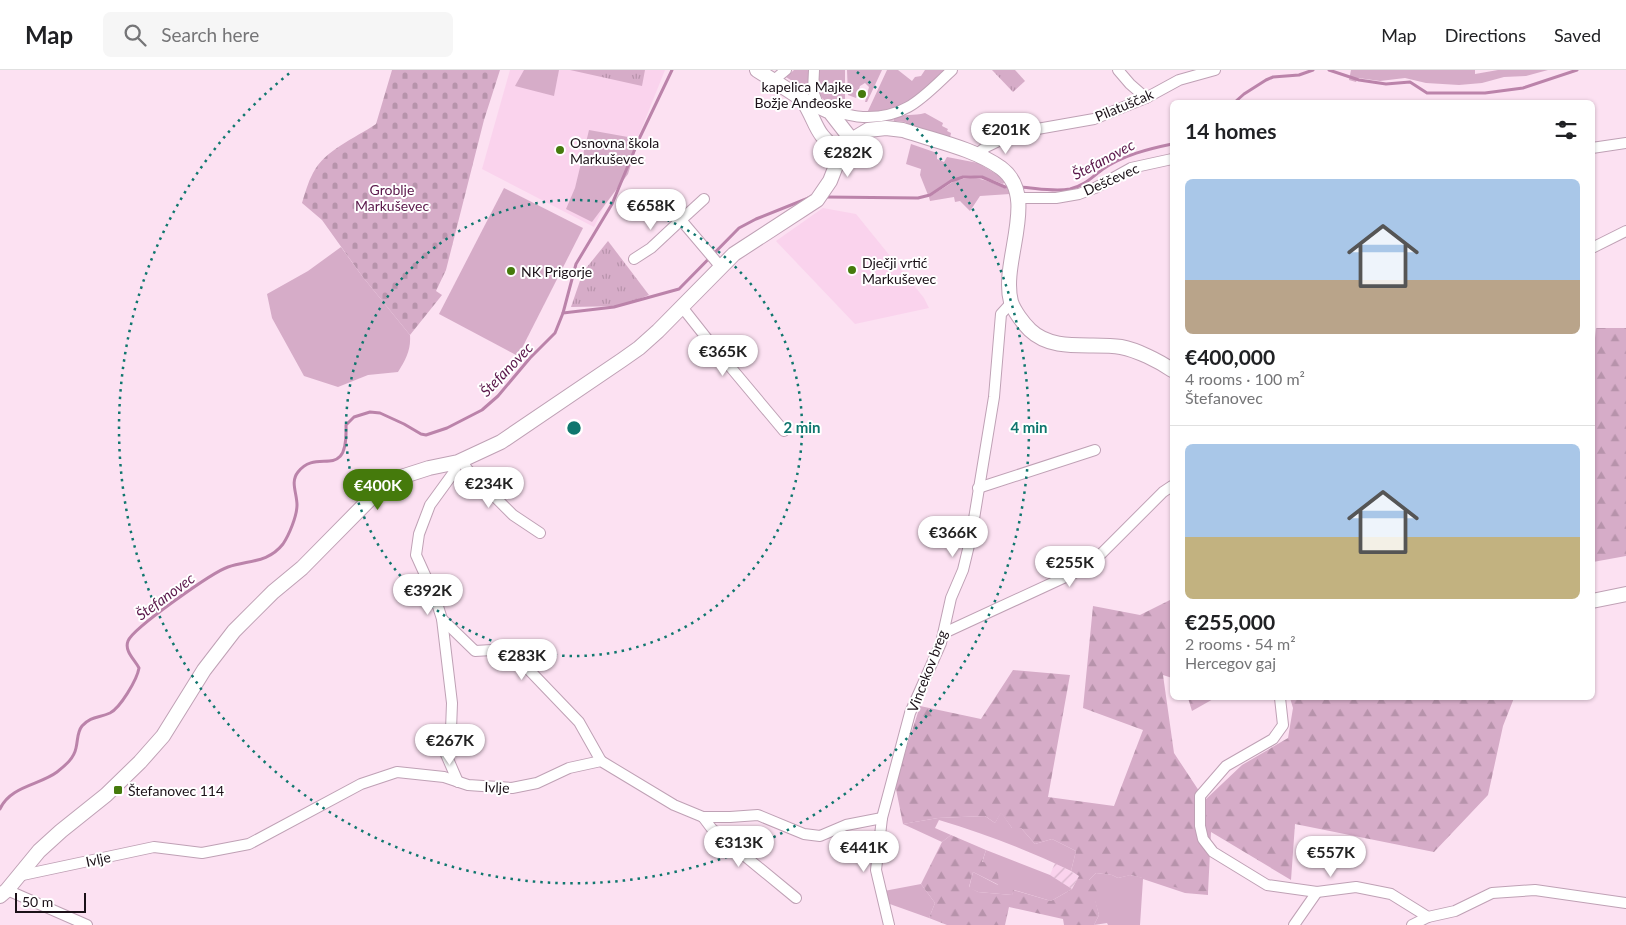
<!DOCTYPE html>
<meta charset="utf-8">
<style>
:root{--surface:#fff;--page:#f6f6f6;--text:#202124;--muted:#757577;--line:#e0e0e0;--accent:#457a0c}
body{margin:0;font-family:Lato,sans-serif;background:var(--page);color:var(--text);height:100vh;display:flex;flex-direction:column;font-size:19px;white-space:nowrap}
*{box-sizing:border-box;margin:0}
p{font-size:16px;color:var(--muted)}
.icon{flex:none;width:28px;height:28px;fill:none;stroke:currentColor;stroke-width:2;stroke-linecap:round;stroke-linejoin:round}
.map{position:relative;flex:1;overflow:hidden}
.details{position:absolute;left:1170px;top:30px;width:425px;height:600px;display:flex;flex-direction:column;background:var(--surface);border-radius:8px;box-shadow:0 1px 4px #0004}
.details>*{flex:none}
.scale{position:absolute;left:15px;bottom:12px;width:71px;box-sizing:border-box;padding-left:5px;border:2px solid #1b1118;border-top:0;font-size:14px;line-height:18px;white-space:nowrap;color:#1b1118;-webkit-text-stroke:4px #fff;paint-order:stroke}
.price{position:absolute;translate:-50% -42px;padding:0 11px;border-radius:18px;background:#fff;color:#222;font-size:16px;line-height:32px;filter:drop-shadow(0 1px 2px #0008)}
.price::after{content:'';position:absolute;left:50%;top:30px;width:15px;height:11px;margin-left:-8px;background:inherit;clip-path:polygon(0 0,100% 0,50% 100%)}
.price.on{background:var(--accent);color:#fff}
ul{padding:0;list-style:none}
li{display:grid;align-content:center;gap:10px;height:265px;padding:0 15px}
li+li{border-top:1px solid var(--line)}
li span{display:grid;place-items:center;height:155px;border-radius:8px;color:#555}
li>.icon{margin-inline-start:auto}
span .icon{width:90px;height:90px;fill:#fffc;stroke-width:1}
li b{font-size:21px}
h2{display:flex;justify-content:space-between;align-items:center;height:60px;padding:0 15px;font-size:21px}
header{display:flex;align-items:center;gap:30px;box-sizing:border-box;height:70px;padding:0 25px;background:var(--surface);border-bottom:1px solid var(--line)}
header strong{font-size:24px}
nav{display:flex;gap:28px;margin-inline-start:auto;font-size:18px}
.search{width:350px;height:45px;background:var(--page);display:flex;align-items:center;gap:12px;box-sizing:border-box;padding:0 18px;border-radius:8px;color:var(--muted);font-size:19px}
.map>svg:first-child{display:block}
.built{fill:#fad3ed}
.industrial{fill:url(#industrial-furrows)}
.green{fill:#d6acc8}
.forest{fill:url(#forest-firs)}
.cemetery{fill:url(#cemetery-stones)}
.park{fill:url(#park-tufts)}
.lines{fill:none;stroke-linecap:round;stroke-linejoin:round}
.stream{stroke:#bb83aa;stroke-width:3}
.street-casing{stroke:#bfa1b5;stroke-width:12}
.secondary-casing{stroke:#bfa1b5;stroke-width:16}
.street{stroke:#fff;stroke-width:10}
.secondary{stroke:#fff;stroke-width:14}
.ring{fill:none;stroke:#0f766e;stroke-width:2.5;stroke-dasharray:2.5 5}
.poi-dot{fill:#457a0c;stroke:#fff;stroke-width:2}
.labels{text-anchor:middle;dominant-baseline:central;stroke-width:4;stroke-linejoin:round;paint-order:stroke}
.poi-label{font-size:14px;fill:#1b1118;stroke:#fff;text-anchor:start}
.street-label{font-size:14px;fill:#1b1118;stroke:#fff}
.park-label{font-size:14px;fill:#5a174a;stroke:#fff}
.water-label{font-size:15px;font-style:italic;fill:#5b184b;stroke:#fff}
.centre{fill:#0f766e;stroke:#fff;stroke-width:2.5}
.ring-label{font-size:15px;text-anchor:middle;font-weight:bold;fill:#0f766e;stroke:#fff;stroke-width:4;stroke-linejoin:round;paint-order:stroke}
</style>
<header>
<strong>Map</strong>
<div class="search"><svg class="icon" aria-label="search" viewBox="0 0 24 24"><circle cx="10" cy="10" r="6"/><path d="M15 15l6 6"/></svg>Search here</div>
<nav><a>Map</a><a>Directions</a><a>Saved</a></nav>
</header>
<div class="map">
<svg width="1626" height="855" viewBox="0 0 1626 855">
<defs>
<pattern id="industrial-furrows" width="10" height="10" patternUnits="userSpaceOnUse" patternTransform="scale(1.25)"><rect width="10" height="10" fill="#fad3ed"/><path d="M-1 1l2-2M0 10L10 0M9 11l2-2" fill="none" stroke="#d6b4ca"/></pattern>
<pattern id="forest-firs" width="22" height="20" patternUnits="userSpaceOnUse" patternTransform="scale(1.25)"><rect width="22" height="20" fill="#d6acc8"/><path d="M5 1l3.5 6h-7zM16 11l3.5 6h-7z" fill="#b793ab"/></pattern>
<pattern id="cemetery-stones" width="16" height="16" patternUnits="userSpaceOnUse" patternTransform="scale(1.25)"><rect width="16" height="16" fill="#d6acc8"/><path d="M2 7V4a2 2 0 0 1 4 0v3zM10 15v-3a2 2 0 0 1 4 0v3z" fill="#b793ab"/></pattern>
<pattern id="park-tufts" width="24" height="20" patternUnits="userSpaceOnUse" patternTransform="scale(1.25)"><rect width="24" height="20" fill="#d6acc8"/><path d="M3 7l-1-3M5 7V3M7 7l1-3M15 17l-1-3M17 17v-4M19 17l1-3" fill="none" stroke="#b793ab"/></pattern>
</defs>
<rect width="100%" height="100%" fill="#fce1f2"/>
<!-- built -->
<g class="built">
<polygon points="510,0 665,0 641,60 594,157 482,99"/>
<polygon points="823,138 856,144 924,228 929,238 855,254 776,171"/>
</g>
<!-- industrial -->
<polygon class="industrial" points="1055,793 1079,806 1072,819 1050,805"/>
<!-- green -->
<g class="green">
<polygon points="524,0 559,0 554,26 515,16"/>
<polygon points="794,0 808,0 808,21 786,7"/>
<path d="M818 0H845V29L844 37C818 34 817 23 818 0Z"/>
<polygon points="847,0 882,0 867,32 865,32 869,17 865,13 860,16 856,28 848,25"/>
<polygon points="887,0 898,0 912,11 915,7 921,6 925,0 946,0 909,32 891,39 867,43"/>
<polygon points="1351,0 1475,0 1475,4 1498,0 1548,0 1526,6 1504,7 1482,13 1459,15 1426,13 1405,8 1380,11 1358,8 1356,12 1349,10"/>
<path d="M925 43 943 53 942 56 948 59 947 61 951 63 950 68 911 56 905 52 894 51 893 47C904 44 914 46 925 43Z"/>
<polygon points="589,60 639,69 628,104 592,152 566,139 575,118"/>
<path d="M911 74 937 83V89L944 92 947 87 978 93 1006 110 1003 114C985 106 966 101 948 112 941 116 936 121 928 125L920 105 921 99 906 94Z"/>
<path d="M970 108C987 108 994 115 1008 119L1010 124 980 126 970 141 960 131 955 132 954 127 930 131 929 127 956 110Z"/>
<polygon points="504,118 583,158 518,286 439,244"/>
<path d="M341 177 362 206 410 265C411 280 406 289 398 302L368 305 338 317 304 306 272 248 267 224 308 201Z"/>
<path d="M1001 742 1012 758H1021L1035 774 1052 769 1076 781 1071 801C1028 780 985 764 939 750L935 758 951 765 942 772 903 754 938 748 985 746 995 753Z"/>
<polygon points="986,780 1050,805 1072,819 1051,831 1014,820 1012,825 978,822 969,818 973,802 998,815 982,793"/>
<polygon points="1096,803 1112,805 1118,808 1130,805 1208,822 1208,825 1185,823 1143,809 1140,855 1108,855 1107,853 1094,855 1099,845 1089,810"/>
<polygon points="921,814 935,833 929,848 887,833 884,821"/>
</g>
<!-- forest -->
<g class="forest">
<polygon points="1596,258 1626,258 1626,486 1593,492 1592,279 1594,278"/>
<polygon points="1172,529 1172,608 1163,605 1174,683 1205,730 1242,695 1288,668 1293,638 1290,628 1514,628 1503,656 1488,725 1434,782 1295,754 1291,810 1211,762 1208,822 1186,820 1131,805 1118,808 1112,805 1096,803 1089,810 1095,813 1101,822 1095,829 1099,845 1094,855 1064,855 1063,849 1009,837 1005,855 947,855 929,848 935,833 921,814 942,772 951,765 986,780 982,792 993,793 998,803 999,815 973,802 969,817 978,822 1012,825 1013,820 1051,831 1072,819 1079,806 1071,801 1076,781 1052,769 1035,774 1021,758 1012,758 1001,743 995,753 985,746 938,748 903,754 895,714 920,636 981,649 1013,600 1070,605 1048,727 1114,736 1143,660 1083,638 1093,536 1140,545"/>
<polygon points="1188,628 1215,628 1192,641"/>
</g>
<!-- cemetery -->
<path class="cemetery" d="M392 0H500L484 50 446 200 436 221 442 225 410 265 362 206 322 150 302 133C305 123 308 112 313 103 326 79 354 69 376 54Z"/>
<!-- park -->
<g class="park">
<polygon points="570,0 645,0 642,16"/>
<polygon points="992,0 1015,0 1025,11 1013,22"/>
<polygon points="608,171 649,225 621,236 571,237 583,202"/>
</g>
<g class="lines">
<!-- stream -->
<g class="stream">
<polyline points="1329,0 1359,10 1386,14 1410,12 1427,23 1485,23 1523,18 1577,0"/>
<polyline points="1235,32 1244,24 1266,10 1273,7 1299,5 1313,0"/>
<path d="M1020 117C1037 118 1053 122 1070 119 1084 116 1092 107 1103 99 1124 85 1148 79 1172 74"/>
<polyline points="825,127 918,128 930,125 951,111 963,107 982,107 1005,117 1011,117"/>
<polyline points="563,243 576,194 612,134 640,67 672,0"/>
<path d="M0 739C10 716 40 715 57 702 66 695 74 688 76 678 78 670 77 662 82 656 91 646 99 648 110 643 120 638 137 610 139 598 135 590 124 581 128 571 133 558 213 502 228 497 249 490 268 493 283 474 289 465 297 446 297 435 297 423 290 412 298 402 318 376 348 414 346 355L354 347 370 342 380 343 404 354 421 364 426 365 447 358 482 340 498 326 530 288 555 263 563 243 614 237 679 219 739 158 756 149 811 127"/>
</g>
<!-- street casing -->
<g class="street-casing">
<g id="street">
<polyline points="814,0 813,21 819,37"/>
<polyline points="1118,0 1130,14 1146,28"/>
<polyline points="774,10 786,0"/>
<path d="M833 44C844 42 852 47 863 47 906 49 924 26 952 0"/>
<polyline points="1592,78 1626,73"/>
<polyline points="976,85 986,77 1011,65 1026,61 1094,49 1146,28 1179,10 1215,0"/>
<polyline points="1019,128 1056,128 1079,124 1095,118 1131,98 1172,89"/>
<polyline points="704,129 681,150 720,196"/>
<polyline points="1592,178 1626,161"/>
<polyline points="634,189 651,178 681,150"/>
<polyline points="682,237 712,275 784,361"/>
<polyline points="462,391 467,399 513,445 540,463"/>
<polyline points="978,418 1095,380"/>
<polyline points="442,549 475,581 509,579 579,652 601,691"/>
<polyline points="944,563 1074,503 1100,485 1163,422 1172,416"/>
<polyline points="1280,628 1283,655 1273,669 1226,696 1200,726 1200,756 1203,769 1213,782 1267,815 1317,822 1356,817 1391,824 1428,847 1455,841 1492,823 1535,820 1626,833"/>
<polyline points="458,712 445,682 451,660 452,633 442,549 435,527 416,485 419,464 430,435 454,402 458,392"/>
<polyline points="703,747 712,759 796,828"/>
<polyline points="18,806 154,777 202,783 249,774 361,714 397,702 444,707 468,715 512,718 537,713 569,698 601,691 674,735 703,747 730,747 758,745 804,764 820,766 846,755 882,748"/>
<polyline points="7,820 87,855"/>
<polyline points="889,855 876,800 882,748 910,643 941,573 951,528 963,500 971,467 994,327 1001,244 1011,233"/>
<polyline points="1294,855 1317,822"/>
<polyline points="1412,855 1428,847"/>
</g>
</g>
<!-- secondary casing -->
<g class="secondary-casing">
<g id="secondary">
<polyline points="757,0 802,29 830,42 851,69"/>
<path d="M802 29C818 53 813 64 841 82"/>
<polyline points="1592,531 1626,524"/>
<path d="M0 826 7 820 39 781 61 761 106 725 140 692 163 666 204 600 234 561 273 522 302 498 376 423 387 413 401 407 429 398 458 392 501 372 622 290 639 278 658 261 734 184 817 130 830 111 843 78 848 72 868 60 886 58 903 60C935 71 973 78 1001 98 1040 127 1000 191 1011 232 1014 241 1023 253 1030 260 1054 283 1092 272 1121 277 1137 280 1159 291 1172 300"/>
</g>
</g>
<!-- street -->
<use href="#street" class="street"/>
<!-- secondary -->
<use href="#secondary" class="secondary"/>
</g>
<!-- distance rings -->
<g class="ring">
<circle cx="574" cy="358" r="228"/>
<path d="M857 2A455 455 0 1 1 291 2"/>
</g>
<!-- markers -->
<g class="poi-dot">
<circle cx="862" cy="24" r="5"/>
<circle cx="560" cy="80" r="5"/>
<circle cx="852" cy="200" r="5"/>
<circle cx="511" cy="201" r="5"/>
<rect x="113" y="715" width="10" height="10" rx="2.5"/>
</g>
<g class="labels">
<!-- poi labels -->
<g class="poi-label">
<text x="852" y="16" text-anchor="end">kapelica Majke<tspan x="852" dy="16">Božje Anđeoske</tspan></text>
<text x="570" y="72">Osnovna škola<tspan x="570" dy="16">Markuševec</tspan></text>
<text x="862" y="192">Dječji vrtić<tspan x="862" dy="16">Markuševec</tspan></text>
<text x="521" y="201">NK Prigorje</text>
<text x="128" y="720">Štefanovec 114</text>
</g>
<!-- street labels -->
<g class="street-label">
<text transform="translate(1124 35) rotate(-23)">Pilatuščak</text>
<text transform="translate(1111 109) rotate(-24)">Deščevec</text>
<text transform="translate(927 601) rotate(-69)">Vincekov breg</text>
<text transform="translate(497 717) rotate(2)">Ivlje</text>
<text transform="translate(98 789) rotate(-12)">Ivlje</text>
</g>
<!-- park labels -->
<g class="park-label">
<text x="392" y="119">Groblje<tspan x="392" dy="16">Markuševec</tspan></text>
</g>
<!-- water labels -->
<g class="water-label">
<text transform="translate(1103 89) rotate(-28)">Štefanovec</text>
<text transform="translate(506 299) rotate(-46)">Štefanovec</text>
<text transform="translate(165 526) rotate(-36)">Štefanovec</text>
</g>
</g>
<circle cx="574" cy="358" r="8" class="centre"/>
<g class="ring-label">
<text x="802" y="363">2 min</text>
<text x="1029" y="363">4 min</text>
</g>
</svg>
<div class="scale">50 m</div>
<b class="price" style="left:1006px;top:85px">€201K</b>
<b class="price" style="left:848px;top:108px">€282K</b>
<b class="price" style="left:651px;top:161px">€658K</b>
<b class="price" style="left:723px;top:307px">€365K</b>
<b class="price" style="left:489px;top:439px">€234K</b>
<b class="price on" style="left:378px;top:441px">€400K</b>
<b class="price" style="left:953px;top:488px">€366K</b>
<b class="price" style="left:1070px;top:518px">€255K</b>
<b class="price" style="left:428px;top:546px">€392K</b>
<b class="price" style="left:522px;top:611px">€283K</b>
<b class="price" style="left:450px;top:696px">€267K</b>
<b class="price" style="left:739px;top:798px">€313K</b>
<b class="price" style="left:864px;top:803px">€441K</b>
<b class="price" style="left:1331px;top:808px">€557K</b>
<section class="details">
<h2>14 homes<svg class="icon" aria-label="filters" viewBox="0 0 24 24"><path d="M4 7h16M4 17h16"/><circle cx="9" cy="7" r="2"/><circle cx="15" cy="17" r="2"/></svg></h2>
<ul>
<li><span style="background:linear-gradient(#a9c7e8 65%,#b9a48a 0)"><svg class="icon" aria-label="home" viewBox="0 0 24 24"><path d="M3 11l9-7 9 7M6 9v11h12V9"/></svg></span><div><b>€400,000</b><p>4 rooms · 100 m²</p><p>Štefanovec</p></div></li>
<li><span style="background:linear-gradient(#a9c7e8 60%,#c2b280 0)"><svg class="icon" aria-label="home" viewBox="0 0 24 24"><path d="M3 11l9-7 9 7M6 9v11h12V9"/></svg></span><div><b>€255,000</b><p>2 rooms · 54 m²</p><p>Hercegov gaj</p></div></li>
</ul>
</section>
</div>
